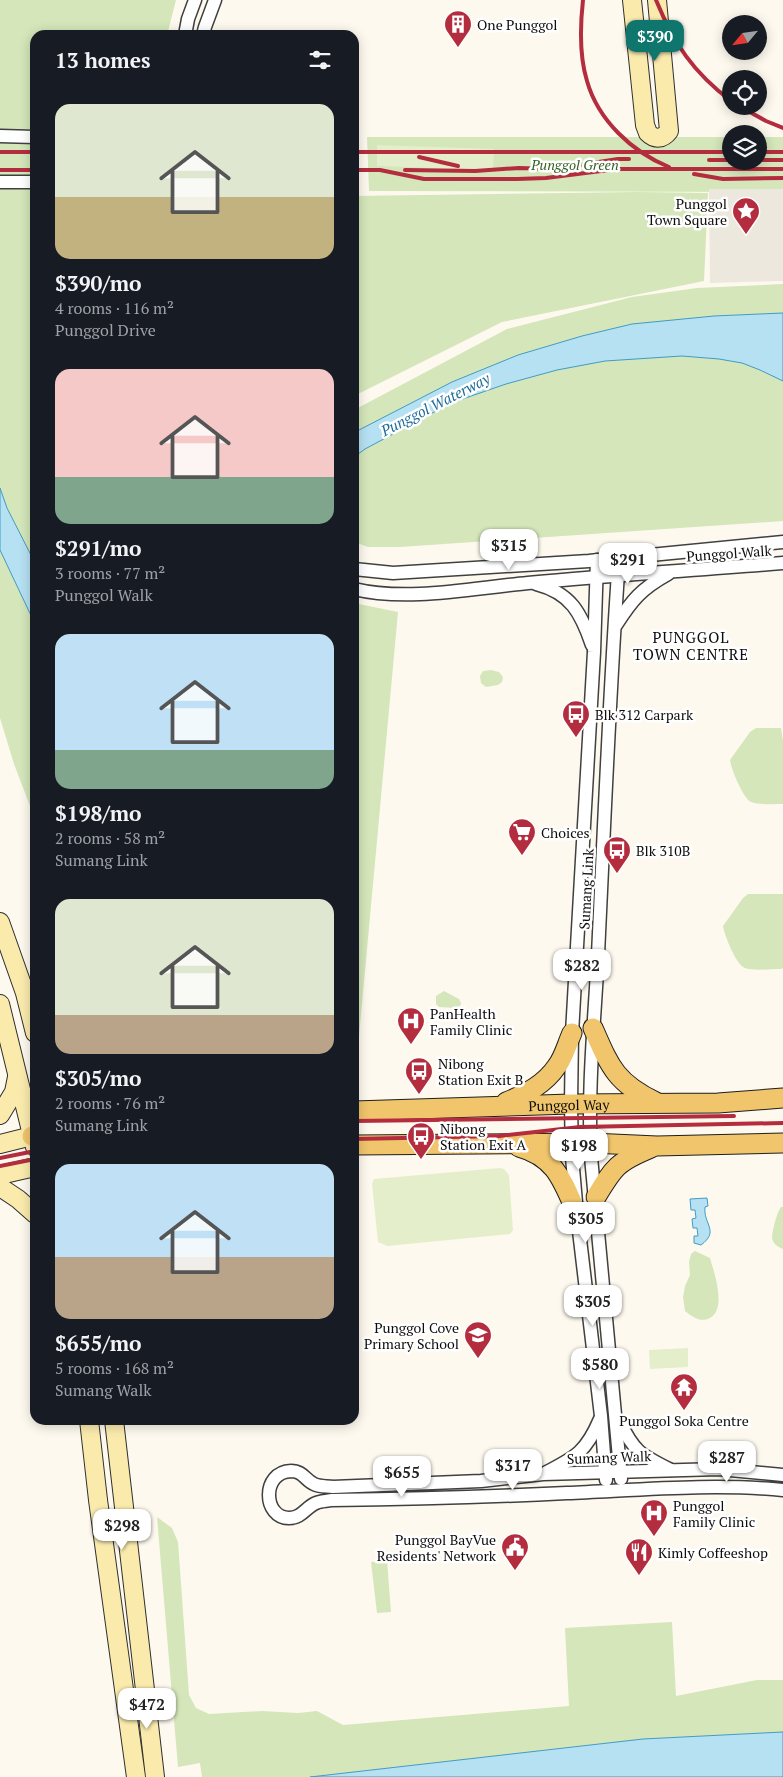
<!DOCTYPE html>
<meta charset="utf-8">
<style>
:root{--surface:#171b24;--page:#242831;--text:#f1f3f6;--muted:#9ea1a6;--accent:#0f766e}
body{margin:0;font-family:"PT Serif",serif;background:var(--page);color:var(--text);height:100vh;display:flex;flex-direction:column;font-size:19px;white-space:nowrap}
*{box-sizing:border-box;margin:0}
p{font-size:16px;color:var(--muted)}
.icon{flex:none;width:28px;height:28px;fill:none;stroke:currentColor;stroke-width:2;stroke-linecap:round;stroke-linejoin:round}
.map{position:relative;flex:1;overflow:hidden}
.sheet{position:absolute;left:30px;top:30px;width:329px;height:1395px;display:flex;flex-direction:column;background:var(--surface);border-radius:15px;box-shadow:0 2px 12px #0003}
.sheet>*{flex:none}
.needle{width:32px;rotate:241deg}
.fabs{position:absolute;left:722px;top:15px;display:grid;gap:10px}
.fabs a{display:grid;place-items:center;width:45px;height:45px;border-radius:50%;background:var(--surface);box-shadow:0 2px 12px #0003;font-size:25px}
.price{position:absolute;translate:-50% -42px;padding:0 11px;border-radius:10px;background:#fff;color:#222;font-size:16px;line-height:32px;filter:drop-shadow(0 1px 2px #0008)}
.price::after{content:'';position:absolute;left:50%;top:30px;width:15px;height:11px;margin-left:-8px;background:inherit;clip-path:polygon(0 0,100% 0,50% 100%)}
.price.selected{background:var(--accent);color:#fff}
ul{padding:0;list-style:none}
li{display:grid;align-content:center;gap:10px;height:265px;padding:0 25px}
li span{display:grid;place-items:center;height:155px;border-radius:15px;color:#555}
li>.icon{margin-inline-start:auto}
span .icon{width:90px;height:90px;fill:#fffc;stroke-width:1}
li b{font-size:21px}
h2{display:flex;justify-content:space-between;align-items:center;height:60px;padding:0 25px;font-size:21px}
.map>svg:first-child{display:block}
.green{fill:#d4e6ba}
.pitch{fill:#e5eecb}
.plaza{fill:#ede8dd}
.water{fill:#b6e1f2;stroke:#419bc5}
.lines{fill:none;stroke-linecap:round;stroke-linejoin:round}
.street-casing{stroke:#404040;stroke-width:15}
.secondary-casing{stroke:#2f2f2f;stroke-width:20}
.primary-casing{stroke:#1e1e1e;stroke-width:21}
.street{stroke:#fff;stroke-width:12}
.secondary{stroke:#faebad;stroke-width:18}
.primary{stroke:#f0c56c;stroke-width:19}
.rail{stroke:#b42d3f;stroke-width:4}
.labels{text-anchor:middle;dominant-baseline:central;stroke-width:5;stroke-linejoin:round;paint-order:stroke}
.poi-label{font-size:14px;fill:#0d0d0d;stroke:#fff;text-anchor:start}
.park-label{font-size:14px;font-style:italic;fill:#346121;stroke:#fff}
.street-label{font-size:14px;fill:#0d0d0d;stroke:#fff}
.water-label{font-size:15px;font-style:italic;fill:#1e6c97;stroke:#fff}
.neighbourhood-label{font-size:15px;letter-spacing:1px;fill:#0d0d0d;stroke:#fff}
</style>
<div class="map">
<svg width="783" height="1777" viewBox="0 0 783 1777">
<rect width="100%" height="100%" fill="#fef9ee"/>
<!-- green -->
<g class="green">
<polygon points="0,0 176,0 167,35 35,35 35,819 14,764 0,718"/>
<polygon points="367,137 731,137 731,161 759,161 759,137 783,137 783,192 369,191"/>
<polygon points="639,192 708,193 704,281 502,322 354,396 354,196"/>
<polygon points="783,284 783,521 400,547 368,547 354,542 354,410 507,329 632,297 697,288"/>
<polygon points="354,603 398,612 354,1091"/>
<polygon points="491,670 499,672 503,677 502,682 498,685 486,687 481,683 480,676 483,671"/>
<path d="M756 728H781L783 741V804C774 804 759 805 751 802 743 798 731 769 730 760L750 732Z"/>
<path d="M748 894H783V968L781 969C772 969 752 971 745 968 736 965 724 934 723 926L743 898Z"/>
<polygon points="444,991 459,999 461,1003 460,1006 455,1008 439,1007 436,1004 436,996"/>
<path d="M781 1207H783V1249C778 1247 773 1244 772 1238 772 1231 777 1212 781 1207Z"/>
<path d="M695 1251 710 1258C714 1272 727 1309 710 1318 700 1323 693 1317 685 1311L683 1297 685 1286 690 1275 689 1262 691 1254Z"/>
<polygon points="157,1517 172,1528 178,1542 189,1695 196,1708 209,1714 262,1711 298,1713 317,1711 343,1725 569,1706 565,1628 672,1622 676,1696 757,1680 783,1680 783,1732 643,1739 310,1777 202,1777 200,1763 178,1767"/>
<polygon points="387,1561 391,1612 377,1613 371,1562"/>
</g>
<!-- pitch -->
<g class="pitch">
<polygon points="377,145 494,149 493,170 377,166"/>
<polygon points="500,1168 504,1169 509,1175 513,1230 510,1234 387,1246 378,1242 372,1184 374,1179"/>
<polygon points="688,1348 688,1367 650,1369 649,1350"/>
</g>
<!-- plaza -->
<polygon class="plaza" points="709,189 783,189 783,281 710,283"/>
<!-- water -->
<g class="water">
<polygon points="783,313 783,381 760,370 742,363 719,359 682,356 605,361 557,370 506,384 451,403 365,449 354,457 354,433 359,430 452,382 518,355 582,336 632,324 714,316"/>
<polygon points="0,488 7,508 35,563 35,624 0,550"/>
<path d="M707 1198 708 1206 705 1207C703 1224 720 1231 701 1245L694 1243V1236H698L697 1228H693L692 1219 696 1218 695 1210H691L690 1199Z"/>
<polygon points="783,1732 783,1777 310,1777 643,1739"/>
</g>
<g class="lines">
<!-- street casing -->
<g class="street-casing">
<g id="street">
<polyline points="185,35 188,19 195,0"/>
<polyline points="203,35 205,27 215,0"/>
<polyline points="0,136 35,137"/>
<polyline points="0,182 35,182"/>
<path d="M619 559C610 683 605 808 599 933 596 1008 587 1082 591 1157L621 1479"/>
<polyline points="597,560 594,652 572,1033 571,1104 572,1157 577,1214 601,1416 606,1480"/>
<polyline points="354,569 393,573 589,561 783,542"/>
<path d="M536 584C571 593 581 613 592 645"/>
<path d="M354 589C408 602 473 588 528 583 613 575 698 570 783 563"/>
<path d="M616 625C632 600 641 589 668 574"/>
<path d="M620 1422C634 1452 641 1455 671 1470"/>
<path d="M545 1473C576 1457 586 1452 600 1419"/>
<path d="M783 1475 719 1469 543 1474 481 1481 333 1487C327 1486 319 1487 314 1484 305 1480 303 1471 291 1471 261 1472 263 1518 289 1518 302 1518 306 1507 316 1503 320 1501 327 1501 331 1500 410 1499 488 1497 567 1493 638 1490 712 1483 783 1490"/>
</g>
</g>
<!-- secondary casing -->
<g class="secondary-casing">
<g id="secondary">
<path d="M632 0 645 125 648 133C655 140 663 139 669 131L657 0"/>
<polyline points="0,922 25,993 35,1033"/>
<polyline points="0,1004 35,1147"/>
<polyline points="0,1115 14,1092 17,1077"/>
<polyline points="0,1144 32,1136"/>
<polyline points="0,1175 35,1167"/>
<polyline points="0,1187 18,1199 35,1214"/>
<polyline points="89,1420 98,1500 136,1777"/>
<polyline points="114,1420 155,1777"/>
</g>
</g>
<!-- primary casing -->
<g class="primary-casing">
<g id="primary">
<path d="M593 1028C610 1067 616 1083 656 1102"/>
<path d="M506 1102C526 1094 545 1084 557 1066 564 1057 567 1044 572 1033"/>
<path id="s1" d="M354 1111 571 1104 718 1103 783 1098"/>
<polyline points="32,1136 35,1136"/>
<polyline points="354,1145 591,1143 657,1146 783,1143"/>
<path d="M519 1147C556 1157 563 1182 577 1214"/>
<path d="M596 1197C614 1167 617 1162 651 1148"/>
</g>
</g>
<!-- street -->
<use href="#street" class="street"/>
<!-- secondary -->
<use href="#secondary" class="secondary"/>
<!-- primary -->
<use href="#primary" class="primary"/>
<!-- rail -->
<g class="rail">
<path d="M583 0C580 27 579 55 587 81 598 120 632 152 669 167"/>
<path d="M656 0C674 44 693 72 731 101"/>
<polyline points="739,106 766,121 783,128"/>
<polyline points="0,152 35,152"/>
<polyline points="354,152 731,152"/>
<polyline points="759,152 783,152"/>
<polyline points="419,157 458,166"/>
<polyline points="709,160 731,160"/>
<polyline points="759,160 783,160"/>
<polyline points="0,170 35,170"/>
<polyline points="354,170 380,170 424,179 517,179 546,178 617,169 783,169"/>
<polyline points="405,170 475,171 519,168 553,169 618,159 629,159"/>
<polyline points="694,174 723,179 783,178"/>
<polyline points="354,1121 734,1116"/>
<polyline points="354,1139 499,1136 580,1127 783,1123"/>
<polyline points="0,1158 35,1151"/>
<polyline points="0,1166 35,1159"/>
</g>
</g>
<!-- icons -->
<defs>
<g id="building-pin" transform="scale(1.4375)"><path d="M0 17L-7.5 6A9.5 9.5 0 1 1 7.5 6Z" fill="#b42d3f" stroke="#fff"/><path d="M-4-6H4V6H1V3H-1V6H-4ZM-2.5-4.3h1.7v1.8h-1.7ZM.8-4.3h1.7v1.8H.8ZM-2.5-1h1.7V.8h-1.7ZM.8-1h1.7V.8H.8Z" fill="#fff"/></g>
<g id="sight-pin" transform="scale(1.4375)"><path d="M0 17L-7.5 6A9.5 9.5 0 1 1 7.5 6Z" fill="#b42d3f" stroke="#fff"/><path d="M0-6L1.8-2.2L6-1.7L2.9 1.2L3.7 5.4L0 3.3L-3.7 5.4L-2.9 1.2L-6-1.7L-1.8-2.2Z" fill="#fff"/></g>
<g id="bus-pin" transform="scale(1.4375)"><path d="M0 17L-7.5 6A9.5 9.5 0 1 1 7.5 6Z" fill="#b42d3f" stroke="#fff"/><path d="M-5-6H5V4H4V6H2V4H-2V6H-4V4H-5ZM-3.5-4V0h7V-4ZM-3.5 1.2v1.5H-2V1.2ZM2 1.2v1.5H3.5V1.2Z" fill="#fff"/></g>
<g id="supermarket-pin" transform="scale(1.4375)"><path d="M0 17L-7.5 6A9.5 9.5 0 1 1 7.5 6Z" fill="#b42d3f" stroke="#fff"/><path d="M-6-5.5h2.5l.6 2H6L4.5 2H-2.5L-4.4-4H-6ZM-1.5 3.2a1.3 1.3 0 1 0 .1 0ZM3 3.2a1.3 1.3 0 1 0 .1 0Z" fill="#fff"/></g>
<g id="hospital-pin" transform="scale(1.4375)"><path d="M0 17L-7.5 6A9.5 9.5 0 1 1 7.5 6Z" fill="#b42d3f" stroke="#fff"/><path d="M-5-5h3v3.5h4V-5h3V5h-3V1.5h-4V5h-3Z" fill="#fff"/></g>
<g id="school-pin" transform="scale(1.4375)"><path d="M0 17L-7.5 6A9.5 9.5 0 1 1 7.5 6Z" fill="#b42d3f" stroke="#fff"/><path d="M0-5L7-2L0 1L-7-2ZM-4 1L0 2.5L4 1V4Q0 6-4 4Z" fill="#fff"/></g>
<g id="temple-pin" transform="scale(1.4375)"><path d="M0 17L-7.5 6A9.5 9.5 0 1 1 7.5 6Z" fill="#b42d3f" stroke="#fff"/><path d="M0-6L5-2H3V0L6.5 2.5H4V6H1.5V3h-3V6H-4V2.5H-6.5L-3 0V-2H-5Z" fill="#fff"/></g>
<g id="civic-pin" transform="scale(1.4375)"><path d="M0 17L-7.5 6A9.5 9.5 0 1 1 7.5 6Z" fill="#b42d3f" stroke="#fff"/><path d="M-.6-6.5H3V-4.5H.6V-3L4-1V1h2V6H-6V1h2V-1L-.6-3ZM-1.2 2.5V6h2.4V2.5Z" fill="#fff"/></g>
<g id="restaurant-pin" transform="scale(1.4375)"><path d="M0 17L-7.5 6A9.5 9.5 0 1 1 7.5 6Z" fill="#b42d3f" stroke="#fff"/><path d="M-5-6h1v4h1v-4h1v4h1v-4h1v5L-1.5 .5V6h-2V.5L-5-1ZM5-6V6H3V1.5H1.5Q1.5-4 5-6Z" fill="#fff"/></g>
</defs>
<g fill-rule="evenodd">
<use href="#building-pin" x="458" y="24"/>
<use href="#sight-pin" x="746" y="211"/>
<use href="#bus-pin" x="576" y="714"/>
<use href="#supermarket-pin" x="522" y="832"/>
<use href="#bus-pin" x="617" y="850"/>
<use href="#hospital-pin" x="411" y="1021"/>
<use href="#bus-pin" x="419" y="1071"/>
<use href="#bus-pin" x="421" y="1136"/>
<use href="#school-pin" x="478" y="1335"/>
<use href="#temple-pin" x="684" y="1387"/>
<use href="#hospital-pin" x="654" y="1513"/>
<use href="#civic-pin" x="515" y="1547"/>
<use href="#restaurant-pin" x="639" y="1552"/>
</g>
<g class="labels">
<!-- poi labels -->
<g class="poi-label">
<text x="477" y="24">One Punggol</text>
<text x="727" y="203" text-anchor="end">Punggol<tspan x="727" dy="16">Town Square</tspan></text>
<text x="595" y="714">Blk 312 Carpark</text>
<text x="541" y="832">Choices</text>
<text x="636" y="850">Blk 310B</text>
<text x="430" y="1013">PanHealth<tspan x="430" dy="16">Family Clinic</tspan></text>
<text x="438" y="1063">Nibong<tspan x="438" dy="16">Station Exit B</tspan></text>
<text x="440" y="1128">Nibong<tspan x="440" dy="16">Station Exit A</tspan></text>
<text x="459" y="1327" text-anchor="end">Punggol Cove<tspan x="459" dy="16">Primary School</tspan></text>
<text x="684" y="1420" text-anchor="middle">Punggol Soka Centre</text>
<text x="673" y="1505">Punggol<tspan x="673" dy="16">Family Clinic</tspan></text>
<text x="496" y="1539" text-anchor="end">Punggol BayVue<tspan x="496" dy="16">Residents' Network</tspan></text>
<text x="658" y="1552">Kimly Coffeeshop</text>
</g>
<!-- park labels -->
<g class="park-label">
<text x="575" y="164">Punggol Green</text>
</g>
<!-- street labels -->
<g class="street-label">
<text transform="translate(729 553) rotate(-4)">Punggol Walk</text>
<text transform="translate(586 889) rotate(-87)">Sumang Link</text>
<text stroke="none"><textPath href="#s1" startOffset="215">Punggol Way</textPath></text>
<text transform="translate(609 1457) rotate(-2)">Sumang Walk</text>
</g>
<!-- water labels -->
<g class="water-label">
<text transform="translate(435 404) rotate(-27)">Punggol Waterway</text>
</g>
<!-- neighbourhood labels -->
<g class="neighbourhood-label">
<text x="691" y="637">PUNGGOL<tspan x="691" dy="17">TOWN CENTRE</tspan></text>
</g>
</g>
</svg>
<div class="fabs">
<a><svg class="needle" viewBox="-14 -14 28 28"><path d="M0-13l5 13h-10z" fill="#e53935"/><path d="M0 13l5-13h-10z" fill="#9ea1a6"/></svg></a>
<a><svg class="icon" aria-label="locate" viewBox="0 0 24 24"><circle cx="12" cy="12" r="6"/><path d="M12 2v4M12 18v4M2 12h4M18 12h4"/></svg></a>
<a><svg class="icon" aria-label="layers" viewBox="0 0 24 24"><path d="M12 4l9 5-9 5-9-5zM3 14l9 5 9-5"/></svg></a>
</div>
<b class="price selected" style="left:655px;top:62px">$390</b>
<b class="price" style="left:509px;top:571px">$315</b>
<b class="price" style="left:628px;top:585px">$291</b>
<b class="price" style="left:582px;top:991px">$282</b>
<b class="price" style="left:579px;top:1171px">$198</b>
<b class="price" style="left:586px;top:1244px">$305</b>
<b class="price" style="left:593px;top:1327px">$305</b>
<b class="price" style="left:600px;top:1390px">$580</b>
<b class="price" style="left:727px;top:1483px">$287</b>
<b class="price" style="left:513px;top:1491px">$317</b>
<b class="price" style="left:402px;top:1498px">$655</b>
<b class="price" style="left:122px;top:1551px">$298</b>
<b class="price" style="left:147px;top:1730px">$472</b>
<section class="sheet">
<h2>13 homes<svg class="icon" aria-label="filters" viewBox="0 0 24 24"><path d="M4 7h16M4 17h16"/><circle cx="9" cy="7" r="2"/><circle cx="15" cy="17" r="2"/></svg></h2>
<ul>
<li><span style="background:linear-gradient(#dfe7d0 60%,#c2b280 0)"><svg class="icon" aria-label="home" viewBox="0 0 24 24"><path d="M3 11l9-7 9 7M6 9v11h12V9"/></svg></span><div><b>$390/mo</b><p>4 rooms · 116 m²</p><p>Punggol Drive</p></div></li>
<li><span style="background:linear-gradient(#f6c9c9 70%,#7fa58c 0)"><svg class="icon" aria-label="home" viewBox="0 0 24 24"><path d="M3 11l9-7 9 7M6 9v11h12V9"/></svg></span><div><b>$291/mo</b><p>3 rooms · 77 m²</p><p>Punggol Walk</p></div></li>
<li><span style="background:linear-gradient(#bfe0f5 75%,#7fa58c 0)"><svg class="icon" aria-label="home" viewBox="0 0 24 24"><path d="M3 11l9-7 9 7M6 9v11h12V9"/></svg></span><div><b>$198/mo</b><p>2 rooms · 58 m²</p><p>Sumang Link</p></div></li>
<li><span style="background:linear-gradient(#dfe7d0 75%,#b9a48a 0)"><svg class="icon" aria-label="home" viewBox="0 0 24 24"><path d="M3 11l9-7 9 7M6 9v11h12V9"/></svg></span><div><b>$305/mo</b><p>2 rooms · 76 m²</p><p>Sumang Link</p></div></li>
<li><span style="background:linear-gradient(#bfe0f5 60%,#b9a48a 0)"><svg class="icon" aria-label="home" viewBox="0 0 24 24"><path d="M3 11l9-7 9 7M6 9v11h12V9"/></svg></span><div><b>$655/mo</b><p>5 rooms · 168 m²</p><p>Sumang Walk</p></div></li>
</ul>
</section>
</div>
